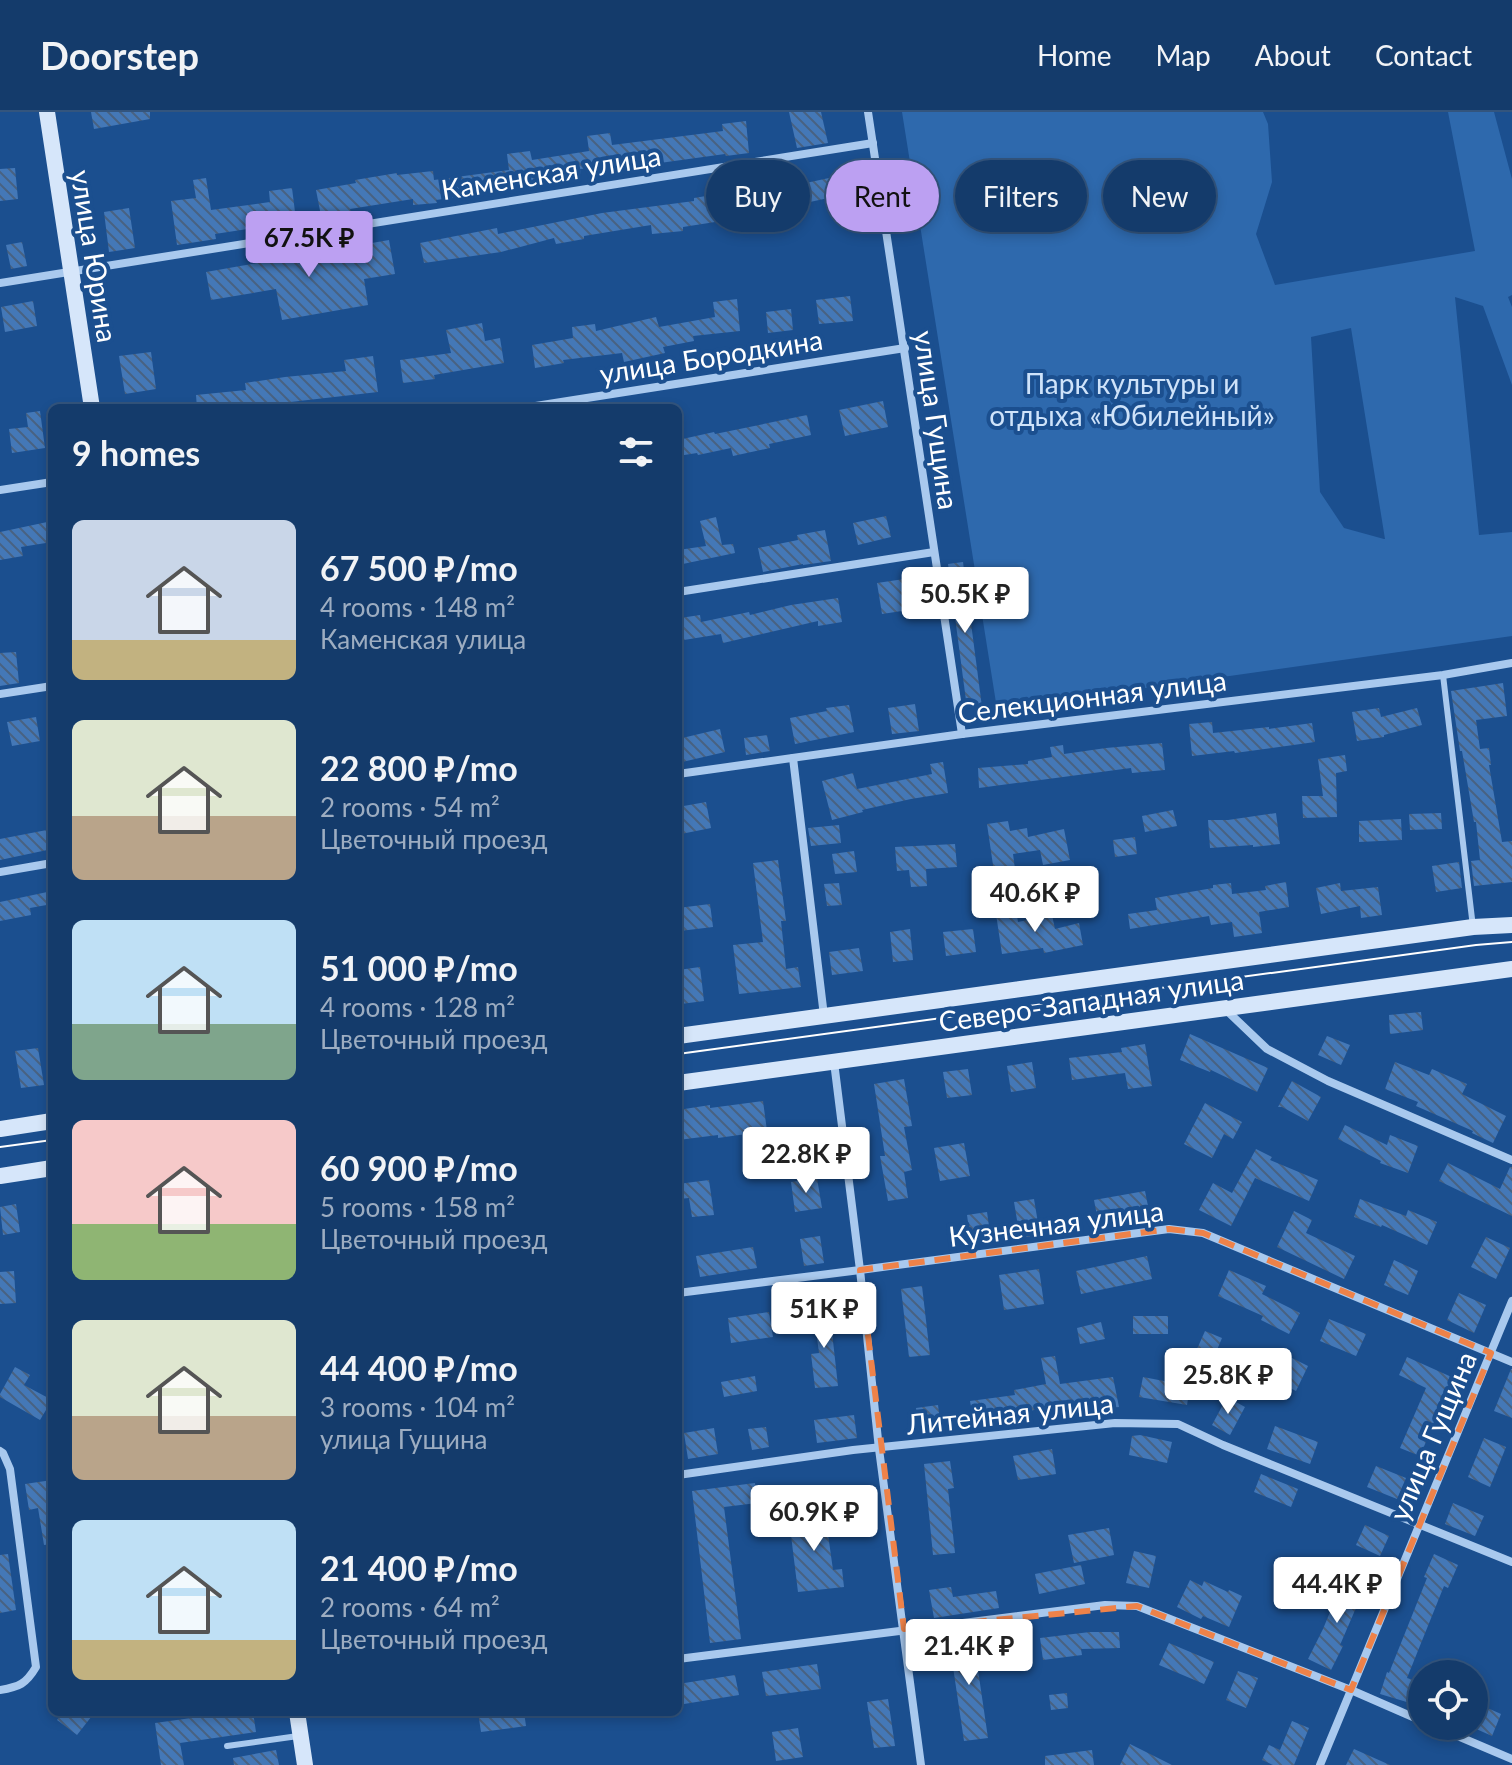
<!DOCTYPE html>
<meta charset="utf-8">
<style>
:root{--surface:#143b6b;--page:#1d4271;--text:#f1f3f6;--muted:#9dadc1;--line:#33557e;--accent:#bca0f2}
body{margin:0;font-family:Lato,sans-serif;background:var(--page);color:var(--text);height:100vh;display:flex;flex-direction:column;font-size:30px;white-space:nowrap}
*{box-sizing:border-box;margin:0}
p{font-size:26px;color:var(--muted)}
.icon{flex:none;width:44px;height:44px;fill:none;stroke:currentColor;stroke-width:2;stroke-linecap:round;stroke-linejoin:round}
.map{position:relative;flex:1;overflow:hidden}
.details{position:absolute;left:48px;top:292px;width:634px;height:1312px;display:flex;flex-direction:column;background:var(--surface);border-radius:12px;box-shadow:0 4px 12px #0003,0 0 0 2px var(--line)}
.details>*{flex:none}
.banner{position:absolute;left:706px;top:48px;width:686px;height:72px;display:flex;gap:16px}
.buttons{position:absolute;left:1408px;top:1548px;display:grid;gap:16px}
.buttons a{display:grid;place-items:center;width:80px;height:80px;border-radius:50%;background:var(--surface);box-shadow:0 4px 12px #0003,0 0 0 2px var(--line);font-size:40px}
.price{position:absolute;translate:-50% -68px;padding:0 18px;border-radius:8px;background:#fff;color:#222;font-size:26px;line-height:52px;filter:drop-shadow(0 2px 4px #0008)}
.price::after{content:'';position:absolute;left:50%;top:48px;width:24px;height:18px;margin-left:-12px;background:inherit;clip-path:polygon(0 0,100% 0,50% 100%)}
.price.current{background:var(--accent);color:#111}
ul{padding:0;list-style:none}
li{display:flex;align-items:center;gap:24px;height:200px;padding:0 24px}
li span{display:grid;place-items:center;flex:none;width:224px;height:160px;border-radius:12px;color:#555}
li>.icon{margin-inline-start:auto}
span .icon{width:96px;height:96px;fill:#fffc;stroke-width:1}
li b{font-size:34px}
h2{display:flex;justify-content:space-between;align-items:center;height:96px;padding:0 24px;font-size:34px}
.chip{padding:0 28px;border-radius:36px;background:var(--surface);box-shadow:0 4px 12px #0003,0 0 0 2px var(--line);font-size:28px;line-height:72px}
.chip.current{background:var(--accent);color:#111}
header{display:flex;align-items:center;gap:48px;box-sizing:border-box;height:112px;padding:0 40px;background:var(--surface);border-bottom:2px solid var(--line)}
header strong{font-size:38px}
nav{display:flex;gap:44px;margin-inline-start:auto;font-size:28px}
.map>svg:first-child{display:block}
.green{fill:#2e69ad;fill-rule:evenodd}
.building{fill:url(#building-back-hatch)}
.lines{fill:none;stroke-linecap:round;stroke-linejoin:round}
.lane{stroke:#a9c9ee;stroke-width:6}
.street{stroke:#a9c9ee;stroke-width:8}
.secondary{stroke:#d6e6fa;stroke-width:16}
.tram{stroke:#fff;stroke-width:2}
.marked{fill:none;stroke:#ee8249;stroke-width:6;stroke-dasharray:16 10;stroke-linejoin:round}
.labels{text-anchor:middle;dominant-baseline:central;stroke-width:8;stroke-linejoin:round;paint-order:stroke}
.street-label{font-size:28px;fill:#fff;stroke:#1b4f8f}
.park-label{font-size:28px;fill:#cfe3fa;stroke:#1b4f8f}
</style>
<header>
<strong>Doorstep</strong>
<nav><a>Home</a><a>Map</a><a>About</a><a>Contact</a></nav>
</header>
<div class="map">
<svg width="1512" height="1653" viewBox="0 0 1512 1653">
<defs>
<pattern id="building-back-hatch" width="6" height="6" patternUnits="userSpaceOnUse" patternTransform="scale(2)"><rect width="6" height="6" fill="#4478b7"/><path d="M-1 5l2 2M0 0l6 6M5-1l2 2" fill="none" stroke="#486282"/></pattern>
</defs>
<rect width="100%" height="100%" fill="#1b4f8f"/>
<!-- green -->
<path class="green" d="M902 0H1263L1268 12 1272 70 1256 122 1275 173 1475 139 1448 0H1494L1512 67V183L1508 185 1512 195V273L1483 194 1455 185 1479 423 1512 420V524L997 597ZM1351 216 1385 427H1384L1344 416 1320 380 1311 225Z"/>
<!-- building -->
<g class="building">
<polygon points="91,0 150,0 150,7 94,17"/>
<polygon points="789,0 821,0 828,31 797,36"/>
<polygon points="746,9 749,41 726,44 725,42 638,54 637,51 580,57 581,64 550,69 488,76 489,81 436,88 437,91 413,93 413,87 350,97 352,103 322,109 316,78 356,71 355,68 397,61 397,63 433,59 434,68 509,58 507,42 530,39 532,48 589,39 587,24 610,21 612,33 723,19 722,12"/>
<polygon points="15,56 18,87 0,89 0,57"/>
<polygon points="206,66 211,98 270,90 269,79 292,76 296,108 254,112 254,116 215,122 216,127 177,133 171,89 196,86 193,68"/>
<polygon points="829,66 833,85 796,93 796,91 728,106 728,108 683,115 683,119 652,122 651,113 584,124 584,127 556,132 554,126 501,140 424,151 420,131 497,116 498,122 602,101 694,89 694,86 724,81 725,85 777,73 778,77"/>
<polygon points="129,96 135,136 109,140 104,100"/>
<polygon points="389,128 395,162 364,167 368,193 282,208 276,177 211,188 206,160"/>
<polygon points="22,130 27,154 11,157 6,133"/>
<polygon points="850,184 853,209 819,212 816,188"/>
<polygon points="737,187 740,219 693,224 694,229 663,235 665,241 624,250 622,241 563,248 564,251 535,256 532,233 573,226 572,215 595,212 596,219 656,205 659,215 715,205 713,190"/>
<polygon points="33,189 37,214 5,220 1,195"/>
<polygon points="791,197 793,218 768,221 766,200"/>
<polygon points="482,211 485,229 500,226 504,251 434,263 435,267 403,271 400,248 451,241 446,218"/>
<polygon points="151,240 156,277 125,282 119,244"/>
<polygon points="373,244 378,280 273,292 273,296 197,296 196,283 246,278 245,271 285,265 346,259 344,248"/>
<polygon points="883,289 888,315 845,324 839,298"/>
<polygon points="40,299 45,336 12,341 9,317 28,315 26,301"/>
<polygon points="807,303 811,323 769,332 770,336 733,344 731,336 698,343 697,341 678,344 678,328 714,320 715,322"/>
<polygon points="886,404 891,425 858,433 853,411"/>
<polygon points="716,405 722,433 733,432 735,441 678,453 678,438 706,434 700,409"/>
<polygon points="52,409 52,430 21,435 23,444 0,448 0,420"/>
<polygon points="825,418 831,449 803,453 803,452 763,460 758,436 798,428 797,423"/>
<polygon points="963,450 982,595 967,596 948,452"/>
<polygon points="911,466 915,497 882,502 877,471"/>
<polygon points="838,486 842,510 818,514 818,509 723,531 721,522 684,528 680,506 700,503 701,510 749,500 750,503 791,493"/>
<polygon points="16,540 19,571 0,574 0,541"/>
<polygon points="1503,571 1507,604 1476,608 1480,637 1489,636 1491,653 1489,653 1502,730 1512,729 1512,770 1474,774 1471,749 1480,748 1476,710 1474,710 1462,639 1460,639 1451,579"/>
<polygon points="915,592 919,619 892,622 888,596"/>
<polygon points="849,593 854,620 795,632 790,606 827,599 826,596"/>
<polygon points="1379,596 1381,605 1417,596 1422,613 1384,623 1384,625 1357,629 1352,600"/>
<polygon points="36,605 40,629 12,634 7,610"/>
<polygon points="1212,610 1213,621 1269,615 1269,617 1312,611 1315,630 1235,641 1234,639 1192,644 1189,612"/>
<polygon points="720,617 725,640 678,651 678,627"/>
<polygon points="767,623 770,639 746,643 744,626"/>
<polygon points="1162,631 1165,658 1132,661 1131,656 979,676 978,656 1028,652 1028,649 1052,645 1050,635 1063,633 1064,642 1106,636"/>
<polygon points="1345,643 1347,659 1336,661 1337,705 1303,706 1302,684 1323,684 1318,647"/>
<polygon points="943,650 948,681 911,687 862,698 863,700 832,708 822,669 853,661 857,677 932,662 930,652"/>
<polygon points="706,690 711,716 681,722 678,695"/>
<polygon points="1173,698 1177,714 1145,720 1142,704"/>
<polygon points="1276,701 1280,732 1253,735 1253,733 1210,736 1208,708 1228,708"/>
<polygon points="1441,701 1442,717 1410,718 1409,702"/>
<polygon points="1401,707 1402,728 1359,730 1359,709"/>
<polygon points="1008,709 1010,719 1027,716 1028,725 1064,717 1070,748 1043,753 1040,738 1013,742 1015,757 994,760 987,712"/>
<polygon points="839,713 841,731 811,734 808,716"/>
<polygon points="52,717 52,737 0,748 0,727"/>
<polygon points="1135,725 1137,742 1115,745 1113,728"/>
<polygon points="955,732 957,755 926,757 927,774 911,775 909,758 897,759 895,735"/>
<polygon points="854,739 857,760 835,762 832,742"/>
<polygon points="778,748 786,809 781,809 786,857 798,855 801,875 739,882 733,833 763,830 753,751"/>
<polygon points="1459,750 1462,776 1436,780 1432,754"/>
<polygon points="1286,770 1289,795 1259,800 1262,821 1234,825 1232,810 1211,813 1209,804 1130,817 1128,802 1157,798 1155,786 1213,776 1213,773 1231,771 1232,782 1266,778 1265,774"/>
<polygon points="839,771 842,793 827,794 824,772"/>
<polygon points="1340,771 1341,779 1378,775 1382,803 1361,806 1360,794 1321,802 1316,776"/>
<polygon points="52,779 52,792 30,796 31,803 0,809 0,790"/>
<polygon points="710,792 713,815 680,819 678,796"/>
<polygon points="1016,798 1018,810 1052,803 1055,817 1079,811 1083,833 1044,841 1043,836 1002,842 996,802"/>
<polygon points="910,817 913,848 893,850 890,820"/>
<polygon points="973,817 976,840 946,844 943,820"/>
<polygon points="859,836 863,859 832,863 829,840"/>
<polygon points="700,855 704,889 681,892 678,858"/>
<polygon points="1421,900 1423,918 1390,922 1389,903"/>
<polygon points="1190,922 1268,956 1257,980 1211,958 1210,960 1180,948"/>
<polygon points="1327,924 1350,933 1341,953 1318,943"/>
<polygon points="1145,932 1152,974 1128,977 1125,961 1072,968 1069,946 1122,940 1121,936"/>
<polygon points="38,936 44,973 21,976 15,939"/>
<polygon points="1032,950 1036,976 1011,980 1007,954"/>
<polygon points="1395,950 1429,963 1432,957 1467,972 1462,982 1506,1004 1493,1031 1472,1021 1473,1019 1416,994 1418,990 1385,977"/>
<polygon points="968,957 972,983 947,986 943,960"/>
<polygon points="904,967 912,1014 904,1015 912,1058 904,1060 908,1086 888,1089 880,1044 885,1044 874,972"/>
<polygon points="1292,969 1321,985 1308,1009 1282,995 1278,995"/>
<polygon points="763,989 767,1019 718,1026 718,1023 678,1028 678,998 710,993 710,996"/>
<polygon points="1205,991 1242,1010 1233,1027 1224,1022 1212,1046 1184,1032"/>
<polygon points="1345,1013 1387,1033 1390,1023 1418,1034 1408,1061 1380,1051 1381,1049 1338,1027"/>
<polygon points="964,1031 970,1064 940,1069 934,1036"/>
<polygon points="1256,1037 1272,1045 1270,1048 1318,1068 1309,1089 1255,1066 1231,1114 1199,1098 1213,1071 1232,1081"/>
<polygon points="1448,1051 1500,1077 1510,1055 1512,1055 1512,1104 1439,1069"/>
<polygon points="817,1066 822,1096 795,1100 791,1070"/>
<polygon points="709,1068 714,1103 692,1105 689,1086 678,1087 678,1072"/>
<polygon points="1145,1079 1150,1104 1099,1114 1094,1088"/>
<polygon points="1034,1087 1040,1123 1020,1126 1014,1090"/>
<polygon points="1360,1087 1406,1104 1408,1098 1437,1110 1427,1133 1382,1113 1381,1115 1354,1105"/>
<polygon points="16,1092 20,1120 3,1123 0,1095"/>
<polygon points="1294,1099 1312,1108 1306,1121 1355,1144 1344,1167 1277,1135"/>
<polygon points="987,1100 990,1121 970,1124 967,1103"/>
<polygon points="820,1124 824,1151 804,1154 800,1127"/>
<polygon points="1486,1125 1510,1136 1496,1167 1471,1155"/>
<polygon points="753,1135 757,1156 700,1165 696,1144"/>
<polygon points="1147,1144 1152,1167 1081,1182 1076,1159"/>
<polygon points="1394,1148 1418,1159 1408,1183 1384,1173"/>
<polygon points="1039,1157 1044,1192 1004,1198 999,1163"/>
<polygon points="1229,1158 1266,1174 1262,1182 1300,1201 1289,1222 1261,1208 1263,1204 1218,1184"/>
<polygon points="14,1159 16,1191 0,1192 0,1160"/>
<polygon points="922,1174 930,1243 909,1245 901,1177"/>
<polygon points="1459,1181 1486,1193 1474,1221 1447,1208"/>
<polygon points="829,1193 838,1274 815,1276 811,1242 819,1241 813,1195"/>
<polygon points="769,1200 773,1225 731,1231 728,1206"/>
<rect x="1133" y="1204" width="35" height="18"/>
<polygon points="1329,1207 1366,1222 1356,1244 1320,1229"/>
<polygon points="1101,1210 1105,1227 1080,1232 1077,1216"/>
<polygon points="1205,1219 1222,1226 1214,1245 1197,1237"/>
<polygon points="1282,1241 1308,1254 1296,1279 1270,1266"/>
<polygon points="1055,1244 1060,1272 1113,1265 1119,1295 1089,1298 1087,1288 998,1305 998,1309 974,1312 970,1289 1015,1283 1014,1278 1046,1272 1041,1246"/>
<polygon points="1407,1245 1456,1267 1447,1286 1445,1284 1420,1344 1400,1336 1426,1276 1399,1263"/>
<polygon points="15,1255 30,1263 24,1273 52,1288 40,1308 0,1285 0,1282"/>
<polygon points="1511,1257 1512,1257 1512,1306 1494,1299"/>
<polygon points="755,1264 757,1279 724,1285 721,1270"/>
<polygon points="1143,1265 1190,1274 1187,1293 1139,1285"/>
<polygon points="1227,1285 1245,1295 1230,1323 1212,1313"/>
<polygon points="938,1293 941,1316 919,1319 916,1296"/>
<polygon points="854,1303 857,1326 817,1331 814,1308"/>
<polygon points="1275,1314 1318,1330 1310,1352 1267,1337"/>
<polygon points="766,1315 769,1335 752,1338 748,1317"/>
<polygon points="714,1316 718,1342 688,1347 684,1321"/>
<polygon points="1140,1323 1172,1330 1167,1351 1129,1343 1132,1324"/>
<polygon points="1484,1326 1506,1335 1490,1375 1468,1365"/>
<polygon points="1052,1337 1056,1362 1018,1368 1013,1344"/>
<polygon points="950,1349 954,1376 948,1377 955,1441 933,1443 924,1352"/>
<polygon points="1376,1354 1406,1366 1397,1387 1367,1375"/>
<polygon points="1261,1362 1298,1377 1291,1395 1254,1380"/>
<polygon points="52,1368 52,1432 44,1433 38,1396 29,1398 25,1372"/>
<polygon points="755,1371 757,1391 724,1395 741,1527 710,1531 692,1379"/>
<polygon points="1453,1391 1484,1404 1475,1424 1445,1412"/>
<polygon points="834,1401 837,1421 828,1422 833,1458 842,1457 844,1475 798,1480 789,1407"/>
<polygon points="1365,1413 1389,1424 1380,1444 1356,1433"/>
<polygon points="1109,1416 1114,1443 1074,1451 1068,1423"/>
<polygon points="1134,1439 1156,1444 1149,1476 1126,1471"/>
<polygon points="8,1442 16,1498 0,1501 0,1443"/>
<polygon points="1434,1442 1458,1453 1448,1476 1444,1474 1407,1566 1417,1569 1410,1591 1380,1582 1387,1560 1389,1561 1427,1466 1424,1465"/>
<polygon points="1081,1453 1085,1472 1039,1482 1035,1462"/>
<polygon points="1344,1466 1365,1475 1340,1533 1343,1534 1331,1558 1308,1547 1323,1517"/>
<polygon points="1190,1468 1202,1474 1204,1469 1228,1480 1229,1478 1242,1484 1229,1515 1203,1504 1201,1507 1177,1495"/>
<polygon points="951,1475 953,1485 996,1479 999,1496 934,1506 929,1478"/>
<polygon points="1090,1520 1119,1520 1120,1536 1081,1537 1082,1543 1043,1548 1040,1526"/>
<polygon points="981,1527 984,1550 977,1551 988,1626 964,1629 953,1555 950,1555 946,1532"/>
<polygon points="1169,1531 1214,1550 1204,1572 1159,1553"/>
<polygon points="817,1552 821,1577 766,1584 762,1560"/>
<polygon points="1238,1559 1258,1566 1246,1596 1226,1588"/>
<polygon points="735,1563 739,1583 678,1593 678,1572"/>
<polygon points="1067,1581 1068,1596 1051,1598 1049,1583"/>
<polygon points="888,1587 895,1634 874,1636 867,1590"/>
<polygon points="1474,1590 1501,1602 1492,1624 1474,1616"/>
<polygon points="63,1600 95,1600 77,1623 57,1608"/>
<polygon points="235,1600 253,1600 256,1620 180,1631 184,1653 161,1653 155,1611"/>
<polygon points="478,1600 524,1600 526,1614 481,1620"/>
<polygon points="1292,1609 1309,1616 1294,1653 1273,1653 1262,1648 1269,1633 1280,1638"/>
<polygon points="798,1616 803,1645 776,1649 772,1620"/>
<polygon points="1130,1632 1172,1653 1120,1653"/>
<polygon points="1354,1637 1390,1653 1346,1653"/>
<polygon points="276,1638 279,1653 234,1653 233,1646"/>
<polygon points="1092,1638 1094,1653 1045,1653 1045,1644"/>
</g>
<g class="lines">
<!-- lane -->
<g class="lane">
<polyline points="1443,563 1473,815"/>
<polyline points="227,1634 298,1624"/>
</g>
<!-- street -->
<g class="street">
<polyline points="868,0 962,622"/>
<polyline points="0,171 873,31"/>
<polyline points="523,296 905,236"/>
<polyline points="0,378 52,370"/>
<polyline points="678,480 934,440"/>
<polyline points="0,582 52,574"/>
<polyline points="793,646 824,904"/>
<polyline points="678,662 962,622 1443,563 1512,551"/>
<polyline points="0,760 52,751"/>
<polyline points="1224,896 1267,937 1328,969 1512,1048"/>
<polyline points="834,950 860,1158 879,1337 921,1653"/>
<polyline points="678,1181 860,1158 1169,1117 1203,1121 1512,1250"/>
<path d="M0 1339 3 1341 10 1357 36 1555C26 1572 19 1575 0 1578"/>
<polyline points="678,1363 853,1338 1115,1311 1178,1312 1223,1333 1512,1450"/>
<polyline points="678,1547 1105,1493 1137,1494 1351,1578 1422,1609"/>
<polyline points="1434,1614 1512,1647"/>
<polyline points="1320,1653 1512,1189"/>
</g>
<!-- secondary -->
<g class="secondary">
<polyline points="47,0 92,296"/>
<polyline points="678,924 1473,815 1512,813"/>
<polyline points="678,971 1512,857"/>
<polyline points="0,1017 52,1009"/>
<polyline points="0,1064 52,1056"/>
<polyline points="297,1600 305,1653"/>
</g>
<!-- tram -->
<g class="tram">
<polyline points="678,942 1476,833 1512,830"/>
<polyline points="0,1035 52,1028"/>
</g>
</g>
<!-- marked area -->
<path class="marked" d="M1169 1117 1203 1121 1491 1241 1351 1578 1137 1494 904 1517 860 1158Z"/>
<g class="labels">
<!-- street labels -->
<g class="street-label">
<text transform="translate(551 60) rotate(-9)">Каменская улица</text>
<text transform="translate(95 144) rotate(81)">улица Юрина</text>
<text transform="translate(711 244) rotate(-9)">улица Бородкина</text>
<text transform="translate(937 308) rotate(82)">улица Гущина</text>
<text transform="translate(1092 584) rotate(-7)">Селекционная улица</text>
<text transform="translate(1091 888) rotate(-8)">Северо-Западная улица</text>
<text transform="translate(1056 1111) rotate(-7)">Кузнечная улица</text>
<text transform="translate(1010 1301) rotate(-6)">Литейная улица</text>
<text transform="translate(1432 1324) rotate(-67)">улица Гущина</text>
</g>
<!-- park labels -->
<g class="park-label">
<text x="1132" y="271">Парк культуры и<tspan x="1132" dy="32">отдыха «Юбилейный»</tspan></text>
</g>
</g>
</svg>
<div class="buttons">
<a><svg class="icon" aria-label="locate" viewBox="0 0 24 24"><circle cx="12" cy="12" r="6"/><path d="M12 2v4M12 18v4M2 12h4M18 12h4"/></svg></a>
</div>
<b class="price current" style="left:309px;top:167px">67.5K ₽</b>
<b class="price" style="left:965px;top:523px">50.5K ₽</b>
<b class="price" style="left:1035px;top:822px">40.6K ₽</b>
<b class="price" style="left:806px;top:1083px">22.8K ₽</b>
<b class="price" style="left:824px;top:1238px">51K ₽</b>
<b class="price" style="left:1228px;top:1304px">25.8K ₽</b>
<b class="price" style="left:814px;top:1441px">60.9K ₽</b>
<b class="price" style="left:1337px;top:1513px">44.4K ₽</b>
<b class="price" style="left:969px;top:1575px">21.4K ₽</b>
<div class="banner">
<a class="chip">Buy</a>
<a class="chip current">Rent</a>
<a class="chip">Filters</a>
<a class="chip">New</a>
</div>
<section class="details">
<h2>9 homes<svg class="icon" aria-label="filters" viewBox="0 0 24 24"><path d="M4 7h16M4 17h16"/><circle cx="9" cy="7" r="2"/><circle cx="15" cy="17" r="2"/></svg></h2>
<ul>
<li><span style="background:linear-gradient(#c9d6e8 75%,#c2b280 0)"><svg class="icon" aria-label="home" viewBox="0 0 24 24"><path d="M3 11l9-7 9 7M6 9v11h12V9"/></svg></span><div><b>67 500 ₽/mo</b><p>4 rooms · 148 m²</p><p>Каменская улица</p></div></li>
<li><span style="background:linear-gradient(#dfe7d0 60%,#b9a48a 0)"><svg class="icon" aria-label="home" viewBox="0 0 24 24"><path d="M3 11l9-7 9 7M6 9v11h12V9"/></svg></span><div><b>22 800 ₽/mo</b><p>2 rooms · 54 m²</p><p>Цветочный проезд</p></div></li>
<li><span style="background:linear-gradient(#bfe0f5 65%,#7fa58c 0)"><svg class="icon" aria-label="home" viewBox="0 0 24 24"><path d="M3 11l9-7 9 7M6 9v11h12V9"/></svg></span><div><b>51 000 ₽/mo</b><p>4 rooms · 128 m²</p><p>Цветочный проезд</p></div></li>
<li><span style="background:linear-gradient(#f6c9c9 65%,#8fb573 0)"><svg class="icon" aria-label="home" viewBox="0 0 24 24"><path d="M3 11l9-7 9 7M6 9v11h12V9"/></svg></span><div><b>60 900 ₽/mo</b><p>5 rooms · 158 m²</p><p>Цветочный проезд</p></div></li>
<li><span style="background:linear-gradient(#dfe7d0 60%,#b9a48a 0)"><svg class="icon" aria-label="home" viewBox="0 0 24 24"><path d="M3 11l9-7 9 7M6 9v11h12V9"/></svg></span><div><b>44 400 ₽/mo</b><p>3 rooms · 104 m²</p><p>улица Гущина</p></div></li>
<li><span style="background:linear-gradient(#bfe0f5 75%,#c2b280 0)"><svg class="icon" aria-label="home" viewBox="0 0 24 24"><path d="M3 11l9-7 9 7M6 9v11h12V9"/></svg></span><div><b>21 400 ₽/mo</b><p>2 rooms · 64 m²</p><p>Цветочный проезд</p></div></li>
</ul>
</section>
</div>
